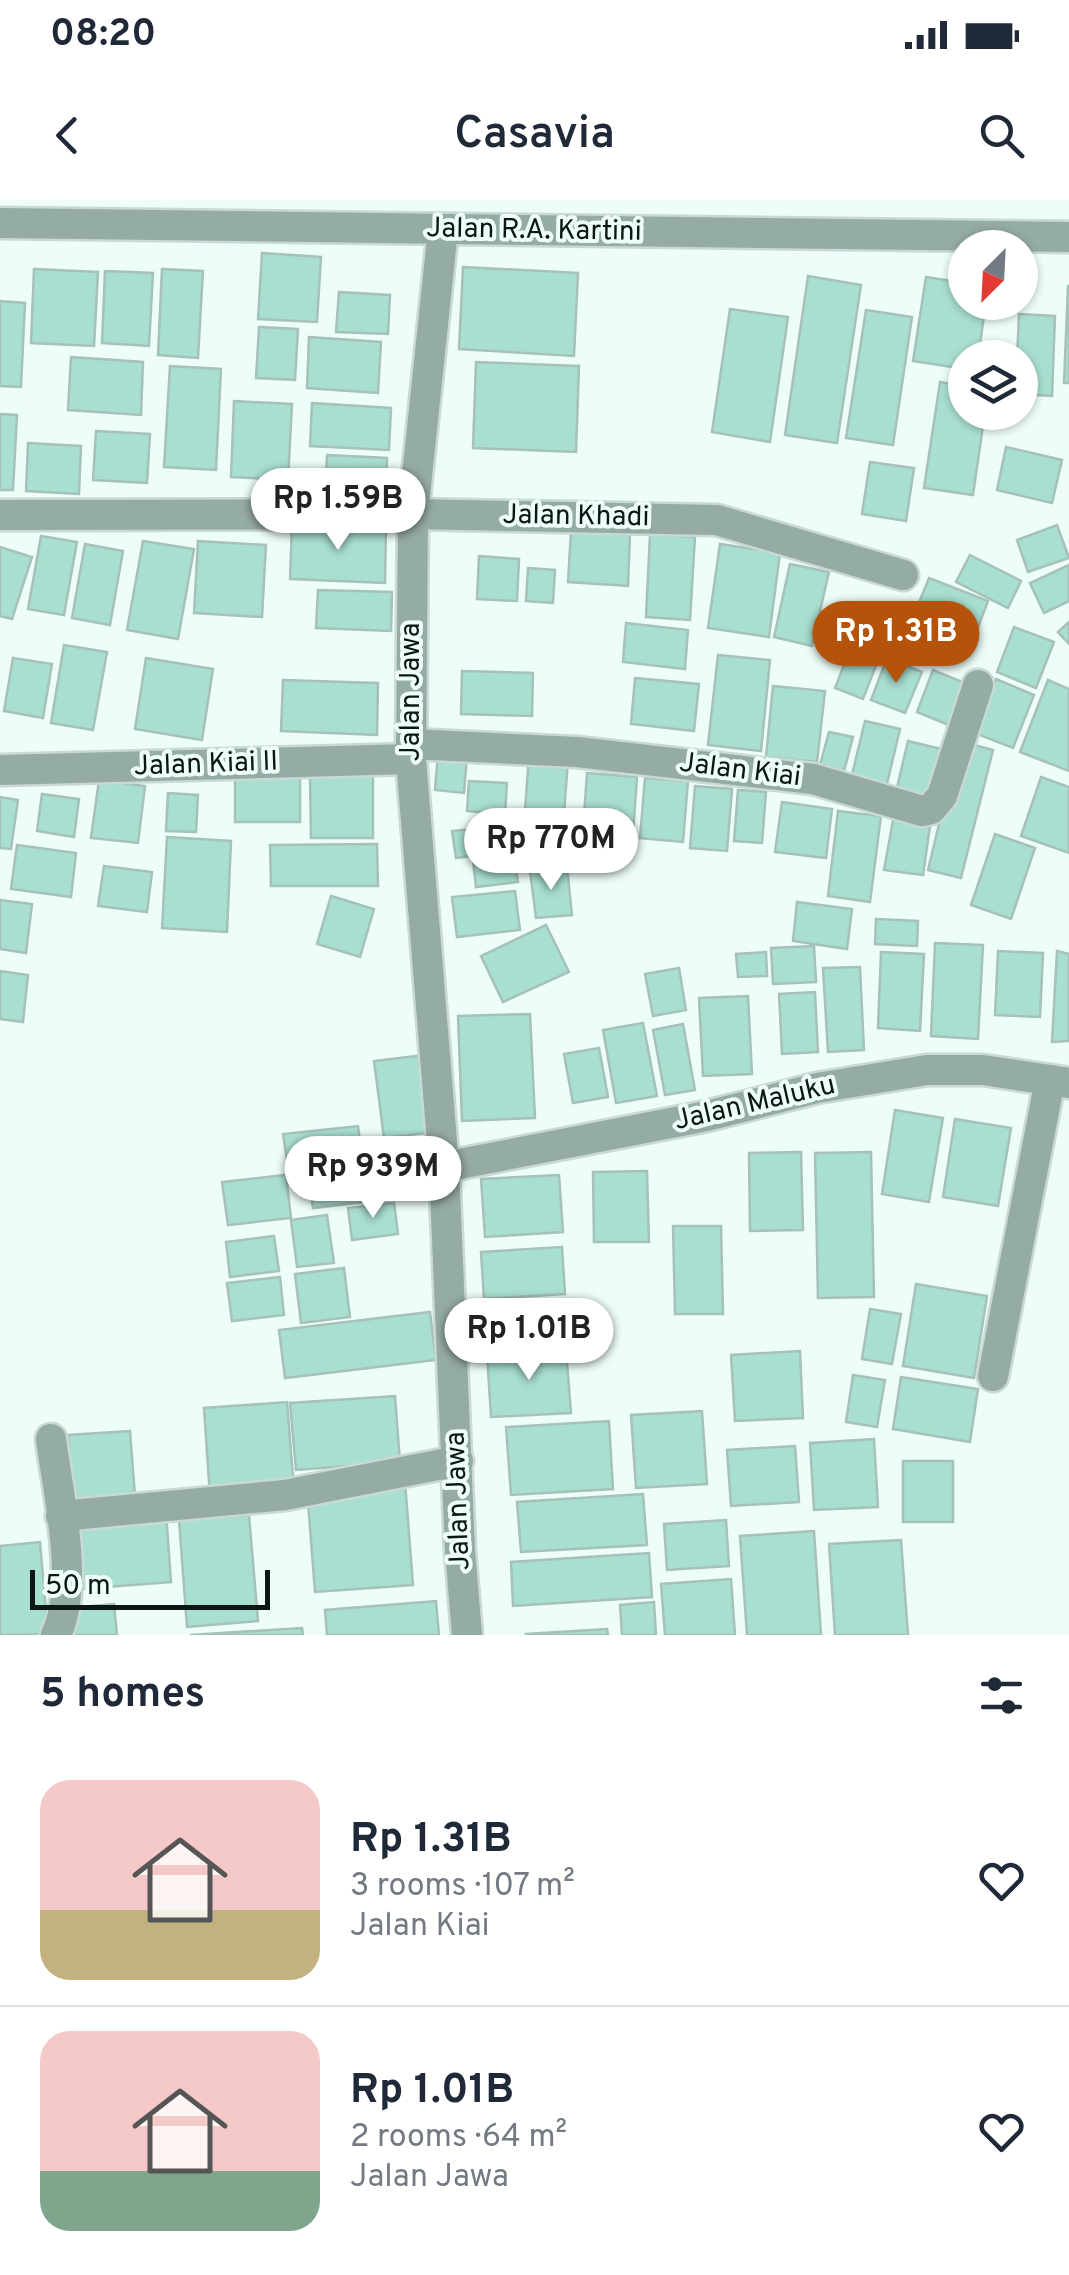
<!DOCTYPE html>
<meta charset="utf-8">
<style>
:root{--surface:#fff;--page:#f6f6f7;--text:#1f2937;--muted:#747a83;--line:#e0e1e3;--accent:#b45309}
body{margin:0;font-family:Overpass,sans-serif;background:var(--page);color:var(--text);height:100vh;display:flex;flex-direction:column;font-size:38px;white-space:nowrap}
*{box-sizing:border-box;margin:0}
p{font-size:32px;color:var(--muted)}
.icon{flex:none;width:55px;height:55px;fill:none;stroke:currentColor;stroke-width:2;stroke-linecap:round;stroke-linejoin:round}
.map{position:relative;height:1435px;overflow:hidden}
.side{display:flex;flex-direction:column;background:var(--surface);flex:1}
.side>*{flex:none}
.needle{width:65px;rotate:204deg}
.tools{position:absolute;left:948px;top:30px;display:grid;gap:20px}
.tools a{display:grid;place-items:center;width:90px;height:90px;border-radius:50%;background:var(--surface);box-shadow:0 2px 8px #0004;font-size:50px}
.scale{position:absolute;left:30px;bottom:25px;width:240px;box-sizing:border-box;padding-left:10px;border:5px solid #0c1613;border-top:0;font-size:28px;line-height:35px;white-space:nowrap;color:#0c1613;-webkit-text-stroke:8px #edfef9;paint-order:stroke}
.price{position:absolute;translate:-50% -85px;padding:0 22px;border-radius:35px;background:#fff;color:#222;font-size:32px;line-height:65px;filter:drop-shadow(0 2px 5px #0008)}
.price::after{content:'';position:absolute;left:50%;top:60px;width:30px;height:22px;margin-left:-15px;background:inherit;clip-path:polygon(0 0,100% 0,50% 100%)}
.price.current{background:var(--accent);color:#fff}
ul{padding:0;list-style:none}
li{display:flex;align-items:center;gap:30px;height:250px;padding:0 40px}
li+li{border-top:2px solid var(--line)}
li span{display:grid;place-items:center;flex:none;width:280px;height:200px;border-radius:30px;color:#555}
li>.icon{margin-inline-start:auto}
span .icon{width:120px;height:120px;fill:#fffc;stroke-width:1}
li b{font-size:42px}
h2{display:flex;justify-content:space-between;align-items:center;height:120px;padding:0 40px;font-size:42px}
.status{display:flex;justify-content:space-between;align-items:center;height:70px;padding:0 50px;background:var(--surface);direction:ltr}
.status svg{height:28px;fill:currentColor}
header{display:flex;justify-content:space-between;align-items:center;height:130px;padding:0 40px;background:var(--surface);font-size:45px;font-weight:600}
.map>svg:first-child{display:block}
.building{fill:#a9dfd1;stroke:#a5c1b9;stroke-width:2.5}
.lines{fill:none;stroke-linecap:round;stroke-linejoin:round}
.minor-casing{stroke:#c9d9d4;stroke-width:35}
.tertiary-casing{stroke:#c9d9d4;stroke-width:35}
.minor{stroke:#95aba5;stroke-width:30}
.tertiary{stroke:#95aba5;stroke-width:30}
.labels{text-anchor:middle;dominant-baseline:central;stroke-width:8;stroke-linejoin:round;paint-order:stroke}
.street-label{font-size:28px;fill:#0c1613;stroke:#edfef9}
</style>
<div class="status"><b>08:20</b><svg viewBox="0 0 49 12"><path d="M0 12V9h3v3zM5 12V6h3v6zM10 12V3h3v9zM15 12V0h3v12zM26 1h20v11H26zM47 4h2v5h-2z"/></svg></div>
<header><svg class="icon" aria-label="back" viewBox="0 0 24 24"><path d="M15 5l-7 7 7 7"/></svg>Casavia<svg class="icon" aria-label="search" viewBox="0 0 24 24"><circle cx="10" cy="10" r="6"/><path d="M15 15l6 6"/></svg></header>
<div class="map">
<svg width="1069" height="1435" viewBox="0 0 1069 1435">
<rect width="100%" height="100%" fill="#edfef9"/>
<!-- building -->
<g class="building">
<polygon points="262,53 321,57 317,122 258,119"/>
<polygon points="463,67 578,73 574,156 459,149"/>
<polygon points="34,69 98,72 94,146 31,143"/>
<polygon points="162,69 203,71 198,158 158,155"/>
<polygon points="105,71 153,73 149,146 102,143"/>
<polygon points="808,76 861,85 837,243 785,235"/>
<polygon points="926,77 965,83 965,102 986,102 978,158 965,158 965,169 913,161"/>
<polygon points="1068,86 1069,86 1069,183 1064,183"/>
<polygon points="339,92 390,95 388,134 336,132"/>
<polygon points="0,101 25,103 21,187 0,186"/>
<polygon points="730,109 788,117 770,242 712,232"/>
<polygon points="866,110 912,117 893,245 846,238"/>
<polygon points="1019,114 1055,116 1052,196 1020,194 1020,158 1017,158"/>
<polygon points="259,127 298,129 295,180 256,178"/>
<polygon points="309,137 381,142 378,193 307,188"/>
<polygon points="71,157 143,162 141,215 68,210"/>
<polygon points="476,162 579,166 576,252 473,248"/>
<polygon points="170,166 221,169 216,270 164,267"/>
<polygon points="940,182 965,186 965,212 985,212 973,295 924,288"/>
<polygon points="234,201 292,204 288,280 231,277"/>
<polygon points="312,203 391,208 389,250 310,246"/>
<polygon points="0,214 17,215 13,290 0,290"/>
<polygon points="96,231 150,234 147,283 93,280"/>
<polygon points="28,243 81,246 79,294 26,291"/>
<polygon points="1006,247 1062,260 1052,303 997,290"/>
<polygon points="327,255 387,258 386,280 326,276"/>
<polygon points="870,262 914,268 906,321 862,314"/>
<polygon points="292,323 386,326 385,383 290,379"/>
<polygon points="1057,325 1069,358 1028,372 1017,340"/>
<polygon points="571,331 630,335 628,386 568,382"/>
<polygon points="650,334 695,337 690,420 646,417"/>
<polygon points="41,336 77,342 64,415 28,409"/>
<polygon points="143,341 194,349 178,439 127,430"/>
<polygon points="198,341 266,345 262,417 194,413"/>
<polygon points="85,344 123,351 110,425 72,418"/>
<polygon points="720,344 780,353 769,437 708,428"/>
<polygon points="0,347 32,357 12,419 0,416"/>
<polygon points="970,355 1021,381 1008,408 956,382"/>
<polygon points="479,356 519,359 517,401 477,399"/>
<polygon points="790,364 829,372 812,446 774,437"/>
<polygon points="1069,365 1069,401 1044,413 1030,383"/>
<polygon points="528,368 555,370 553,403 526,401"/>
<polygon points="929,378 988,401 974,438 914,415"/>
<polygon points="318,390 392,392 391,431 316,428"/>
<polygon points="901,413 938,427 925,460 888,447"/>
<polygon points="1069,422 1069,444 1058,432"/>
<polygon points="626,423 688,430 685,469 623,462"/>
<polygon points="1014,427 1054,442 1036,488 997,472"/>
<polygon points="854,439 882,450 863,499 835,488"/>
<polygon points="64,445 107,452 93,530 51,523"/>
<polygon points="718,455 770,460 761,551 708,545"/>
<polygon points="13,458 52,464 43,518 4,511"/>
<polygon points="146,458 213,469 202,540 135,529"/>
<polygon points="887,458 922,472 905,513 871,500"/>
<polygon points="933,470 972,486 956,528 917,512"/>
<polygon points="462,471 533,473 532,516 461,514"/>
<polygon points="635,478 699,484 694,531 631,524"/>
<polygon points="996,479 1034,495 1013,548 975,533"/>
<polygon points="283,480 378,483 377,535 281,531"/>
<polygon points="1048,480 1069,489 1069,571 1020,552"/>
<polygon points="773,486 825,491 817,562 766,557"/>
<polygon points="865,521 900,529 886,588 851,579"/>
<polygon points="829,532 853,537 844,571 820,565"/>
<polygon points="908,541 941,549 929,600 896,592"/>
<polygon points="959,541 993,550 961,678 928,670"/>
<polygon points="438,553 467,556 464,593 435,590"/>
<polygon points="529,557 568,560 564,614 525,610"/>
<polygon points="587,573 637,577 632,648 582,644"/>
<rect x="235" y="576" width="65" height="46"/>
<polygon points="373,576 373,638 311,638 310,577"/>
<polygon points="1041,577 1069,587 1069,653 1021,636"/>
<polygon points="645,578 688,581 683,642 640,638"/>
<polygon points="99,580 145,586 138,643 91,638"/>
<polygon points="469,581 507,583 505,614 467,611"/>
<polygon points="695,586 732,589 727,651 690,648"/>
<polygon points="738,590 766,592 762,643 734,641"/>
<polygon points="168,593 198,595 196,632 166,631"/>
<polygon points="42,594 79,599 74,637 37,631"/>
<polygon points="0,597 18,600 11,649 0,648"/>
<polygon points="782,602 832,609 826,658 775,652"/>
<polygon points="838,611 881,616 870,702 828,696"/>
<polygon points="894,615 931,619 923,675 884,670"/>
<polygon points="558,625 561,654 524,658 520,629"/>
<polygon points="490,627 493,653 456,658 452,631"/>
<polygon points="995,634 1035,648 1011,719 971,705"/>
<polygon points="167,637 231,641 227,732 162,728"/>
<polygon points="377,644 378,686 271,686 270,645"/>
<polygon points="17,645 76,653 71,697 11,689"/>
<polygon points="514,657 518,682 476,687 473,661"/>
<polygon points="104,666 152,672 147,712 98,706"/>
<polygon points="567,667 572,715 536,718 530,671"/>
<polygon points="515,691 520,730 457,737 452,697"/>
<polygon points="331,696 374,709 360,757 317,744"/>
<polygon points="0,700 32,704 26,753 0,749"/>
<polygon points="797,702 852,709 847,749 793,741"/>
<polygon points="876,719 918,721 917,746 875,744"/>
<polygon points="546,725 569,772 503,802 481,756"/>
<polygon points="935,743 983,745 978,839 931,836"/>
<polygon points="814,746 816,782 773,784 771,748"/>
<polygon points="998,751 1043,753 1040,817 995,815"/>
<polygon points="1057,751 1069,754 1069,841 1052,842"/>
<polygon points="766,752 767,776 738,777 736,754"/>
<polygon points="881,752 924,754 920,831 878,828"/>
<polygon points="860,767 864,850 828,852 823,768"/>
<polygon points="679,768 686,810 653,816 645,774"/>
<polygon points="0,771 28,775 23,822 0,819"/>
<polygon points="815,792 818,852 782,854 779,794"/>
<polygon points="748,796 752,874 703,876 699,798"/>
<polygon points="530,814 535,918 462,921 458,816"/>
<polygon points="643,823 657,896 616,903 603,830"/>
<polygon points="683,824 695,890 665,895 653,830"/>
<polygon points="599,848 608,897 573,903 564,854"/>
<polygon points="425,855 434,932 384,938 374,861"/>
<polygon points="895,910 943,918 929,1002 882,994"/>
<polygon points="955,919 1011,928 998,1006 943,997"/>
<polygon points="358,926 362,958 288,967 283,934"/>
<polygon points="801,952 803,1030 750,1031 749,953"/>
<polygon points="871,952 874,1097 818,1098 815,953"/>
<polygon points="394,965 398,998 313,1008 308,975"/>
<polygon points="647,971 649,1042 594,1042 593,972"/>
<polygon points="286,975 291,1018 228,1025 222,982"/>
<polygon points="559,975 563,1032 485,1037 481,979"/>
<polygon points="394,1003 398,1034 352,1040 348,1008"/>
<polygon points="327,1015 334,1063 297,1067 291,1020"/>
<polygon points="673,1026 721,1026 723,1114 675,1114"/>
<polygon points="274,1036 279,1071 230,1077 226,1042"/>
<polygon points="562,1047 565,1094 484,1099 481,1052"/>
<polygon points="344,1068 350,1117 301,1123 295,1074"/>
<polygon points="280,1077 284,1115 232,1121 227,1083"/>
<polygon points="916,1084 987,1096 974,1178 903,1166"/>
<polygon points="564,1103 566,1141 492,1145 489,1108"/>
<polygon points="870,1109 901,1114 892,1164 862,1159"/>
<polygon points="430,1112 436,1160 285,1178 279,1130"/>
<polygon points="566,1149 571,1213 491,1217 487,1154"/>
<polygon points="800,1151 803,1218 735,1221 731,1155"/>
<polygon points="853,1175 885,1180 877,1227 846,1222"/>
<polygon points="901,1177 978,1189 970,1242 893,1229"/>
<polygon points="395,1196 400,1262 296,1270 290,1203"/>
<polygon points="287,1202 294,1289 210,1296 204,1208"/>
<polygon points="702,1211 707,1284 636,1288 631,1215"/>
<polygon points="609,1221 613,1289 511,1295 506,1227"/>
<polygon points="130,1231 135,1296 73,1300 68,1235"/>
<polygon points="874,1239 878,1307 814,1310 810,1243"/>
<polygon points="795,1246 799,1302 731,1306 727,1250"/>
<rect x="903" y="1261" width="50" height="61"/>
<polygon points="405,1282 413,1385 315,1392 308,1302"/>
<polygon points="643,1294 647,1345 521,1352 517,1302"/>
<polygon points="166,1312 171,1382 81,1389 76,1319"/>
<polygon points="249,1315 258,1421 187,1427 179,1320"/>
<polygon points="726,1320 729,1366 667,1370 664,1324"/>
<polygon points="814,1331 821,1435 747,1435 740,1336"/>
<polygon points="901,1340 908,1435 835,1435 829,1344"/>
<polygon points="40,1342 48,1434 0,1435 0,1346"/>
<polygon points="649,1353 652,1397 513,1406 511,1362"/>
<polygon points="731,1379 735,1435 665,1435 661,1384"/>
<polygon points="436,1401 439,1435 327,1435 325,1410"/>
<polygon points="654,1402 656,1435 622,1435 620,1405"/>
<polygon points="114,1404 117,1435 72,1435 70,1408"/>
<polygon points="302,1428 303,1435 190,1435"/>
<polygon points="607,1429 608,1435 526,1435 526,1434"/>
</g>
<g class="lines">
<!-- minor casing -->
<g class="minor-casing">
<g id="minor">
<polyline points="0,315 413,314 717,320 903,375"/>
<polyline points="411,544 577,552 813,579 922,611 931,609 942,596 978,485"/>
<polyline points="0,570 411,559"/>
<polyline points="444,967 707,916 817,888 927,870 983,870 1069,883"/>
<polyline points="993,1176 1050,880"/>
<path d="M51 1239C58 1293 80 1385 56 1435"/>
<polyline points="61,1316 285,1295 458,1261"/>
</g>
</g>
<!-- tertiary casing -->
<g class="tertiary-casing">
<g id="tertiary">
<polyline points="0,23 1069,37"/>
<polyline points="443,29 413,314 411,559 444,967 460,1350 467,1435"/>
</g>
</g>
<!-- minor -->
<use href="#minor" class="minor"/>
<!-- tertiary -->
<use href="#tertiary" class="tertiary"/>
</g>
<g class="labels">
<!-- street labels -->
<g class="street-label">
<text transform="translate(534 31) rotate(1)">Jalan R.A. Kartini</text>
<text transform="translate(576 317) rotate(1)">Jalan Khadi</text>
<text transform="translate(412 492) rotate(-90)">Jalan Jawa</text>
<text transform="translate(206 565) rotate(-2)">Jalan Kiai II</text>
<text transform="translate(740 571) rotate(7)">Jalan Kiai</text>
<text transform="translate(755 904) rotate(-13)">Jalan Maluku</text>
<text transform="translate(459 1301) rotate(-92)">Jalan Jawa</text>
</g>
</g>
</svg>
<div class="tools">
<a><svg class="needle" viewBox="-14 -14 28 28"><path d="M0-13l5 13h-10z" fill="#e53935"/><path d="M0 13l5-13h-10z" fill="#747a83"/></svg></a>
<a><svg class="icon" aria-label="layers" viewBox="0 0 24 24"><path d="M12 4l9 5-9 5-9-5zM3 14l9 5 9-5"/></svg></a>
</div>
<div class="scale">50 m</div>
<b class="price" style="left:338px;top:353px">Rp 1.59B</b>
<b class="price current" style="left:896px;top:486px">Rp 1.31B</b>
<b class="price" style="left:551px;top:693px">Rp 770M</b>
<b class="price" style="left:373px;top:1021px">Rp 939M</b>
<b class="price" style="left:529px;top:1183px">Rp 1.01B</b>
</div>
<section class="side">
<h2>5 homes<svg class="icon" aria-label="filters" viewBox="0 0 24 24"><path d="M4 7h16M4 17h16"/><circle cx="9" cy="7" r="2"/><circle cx="15" cy="17" r="2"/></svg></h2>
<ul>
<li><span style="background:linear-gradient(#f6c9c9 65%,#c2b280 0)"><svg class="icon" aria-label="home" viewBox="0 0 24 24"><path d="M3 11l9-7 9 7M6 9v11h12V9"/></svg></span><div><b>Rp 1.31B</b><p>3 rooms · 107 m²</p><p>Jalan Kiai</p></div><svg class="icon" aria-label="heart" viewBox="0 0 24 24"><path d="M12 20l-8-8c-3-5 5-10 8-4 3-6 11-1 8 4z"/></svg></li>
<li><span style="background:linear-gradient(#f6c9c9 70%,#7fa58c 0)"><svg class="icon" aria-label="home" viewBox="0 0 24 24"><path d="M3 11l9-7 9 7M6 9v11h12V9"/></svg></span><div><b>Rp 1.01B</b><p>2 rooms · 64 m²</p><p>Jalan Jawa</p></div><svg class="icon" aria-label="heart" viewBox="0 0 24 24"><path d="M12 20l-8-8c-3-5 5-10 8-4 3-6 11-1 8 4z"/></svg></li>
</ul>
</section>
